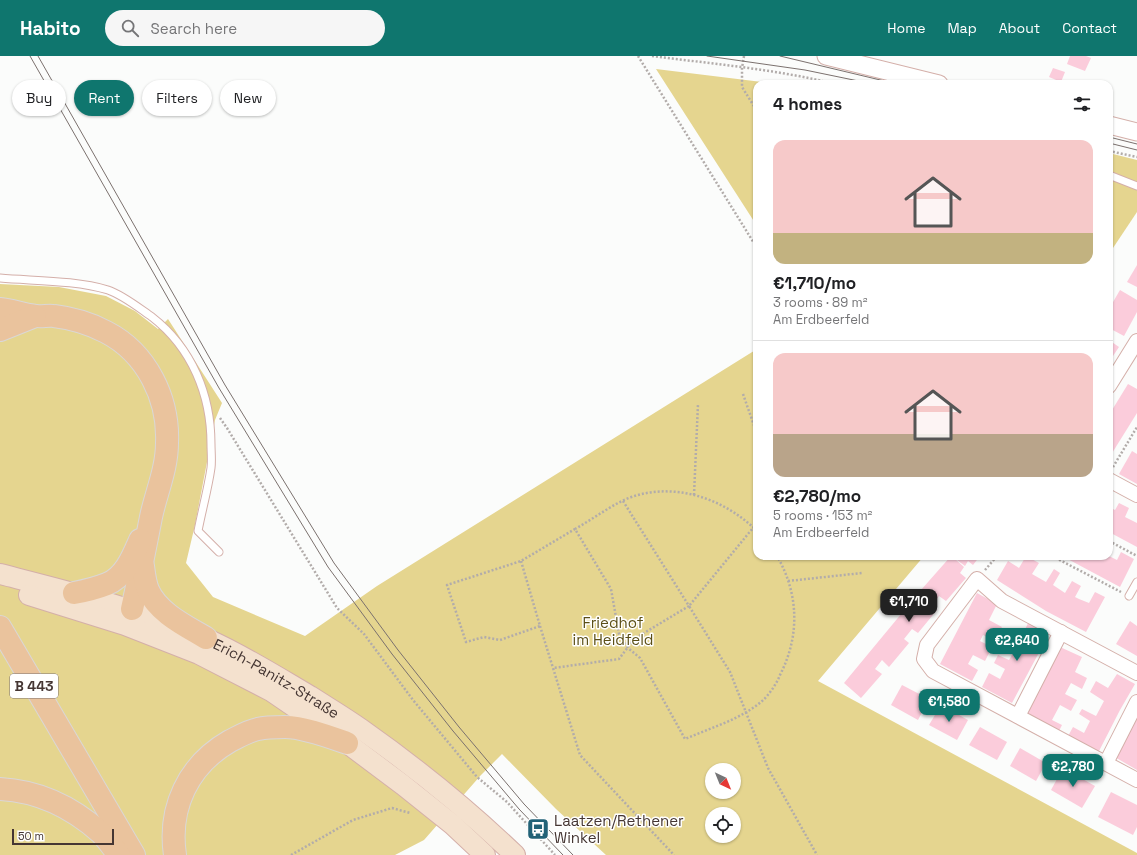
<!DOCTYPE html>
<meta charset="utf-8">
<style>
:root{--surface:#fff;--page:#f6f6f6;--text:#202124;--muted:#757577;--line:#e0e0e0;--accent:#0f766e}
body{margin:0;font-family:"Space Grotesk",sans-serif;background:var(--page);color:var(--text);height:100vh;display:flex;flex-direction:column;font-size:15px;white-space:nowrap}
*{box-sizing:border-box;margin:0}
p{font-size:13px;color:var(--muted)}
.icon{flex:none;width:22px;height:22px;fill:none;stroke:currentColor;stroke-width:2;stroke-linecap:round;stroke-linejoin:round}
.map{position:relative;flex:1;overflow:hidden}
.side{position:absolute;left:753px;top:24px;width:360px;height:480px;display:flex;flex-direction:column;background:var(--surface);border-radius:12px;box-shadow:0 1px 3px #0004}
.side>*{flex:none}
.guide{position:absolute;left:12px;top:24px;width:380px;height:36px;display:flex;gap:8px}
.needle{width:26px;rotate:137deg}
.buttons{position:absolute;left:705px;top:707px;display:grid;gap:8px}
.buttons a{display:grid;place-items:center;width:36px;height:36px;border-radius:50%;background:var(--surface);box-shadow:0 1px 3px #0004;font-size:20px}
.scale{position:absolute;left:12px;bottom:10px;width:102px;box-sizing:border-box;padding-left:4px;border:2px solid #453633;border-top:0;font-size:11px;line-height:14px;white-space:nowrap;color:#453633;-webkit-text-stroke:3px #fff;paint-order:stroke}
.price{position:absolute;translate:-50% -34px;padding:0 9px;border-radius:8px;background:var(--accent);color:#fff;font-size:13px;line-height:26px;filter:drop-shadow(0 1px 2px #0008)}
.price::after{content:'';position:absolute;left:50%;top:24px;width:12px;height:9px;margin-left:-6px;background:inherit;clip-path:polygon(0 0,100% 0,50% 100%)}
.price.active{background:#222;color:#fff}
ul{padding:0;list-style:none}
li{display:grid;align-content:center;gap:8px;height:212px;padding:0 20px}
li+li{border-top:1px solid var(--line)}
li span{display:grid;place-items:center;height:124px;border-radius:12px;color:#555}
li>.icon{margin-inline-start:auto}
span .icon{width:72px;height:72px;fill:#fffc;stroke-width:1}
li b{font-size:17px}
h2{display:flex;justify-content:space-between;align-items:center;height:48px;padding:0 20px;font-size:17px}
.pill{padding:0 14px;border-radius:18px;background:var(--surface);box-shadow:0 1px 3px #0004;font-size:14px;line-height:36px}
.pill.active{background:var(--accent);color:#fff}
header{display:flex;align-items:center;gap:24px;box-sizing:border-box;height:56px;padding:0 20px;background:var(--accent);color:#fff}
header strong{font-size:19px}
nav{display:flex;gap:22px;margin-inline-start:auto;font-size:14px}
.search{width:280px;height:36px;background:var(--page);display:flex;align-items:center;gap:10px;box-sizing:border-box;padding:0 14px;border-radius:22px;color:var(--muted);font-size:15px}
.map>svg:first-child{display:block}
.green{fill:#e5d58f;fill-rule:evenodd}
.building{fill:#fbccdb}
.lines{fill:none;stroke-linecap:round;stroke-linejoin:round}
.service-casing{stroke:#d4afa9;stroke-width:9}
.minor-casing{stroke:#d4afa9;stroke-width:16}
.tertiary-casing{stroke:#d4afa9;stroke-width:19}
.secondary-casing{stroke:#d4afa9;stroke-width:22}
.primary-casing{stroke:#dad7d6;stroke-width:24}
.path{stroke:#b2acaa;stroke-width:2.5;stroke-dasharray:2 2;stroke-linecap:butt}
.service{stroke:#fff;stroke-width:7}
.minor{stroke:#fff;stroke-width:14}
.tertiary{stroke:#fff;stroke-width:17}
.secondary{stroke:#f4e1ce;stroke-width:20}
.primary{stroke:#eac39d;stroke-width:22}
.tram{stroke:#7b716e;stroke-width:1}
.labels{text-anchor:middle;dominant-baseline:central;stroke-width:3;stroke-linejoin:round;paint-order:stroke}
.shield{fill:#fff;stroke:#7d7270;stroke-width:1}
.shield-label{font-size:14px;font-weight:bold;fill:#453633}
.park-label{font-size:15px;fill:#5b4f17;stroke:#fff}
.street-label{font-size:15px;fill:#453633;stroke:#fff}
.poi-label{font-size:15px;fill:#453633;stroke:#fff;text-anchor:start}
</style>
<header>
<strong>Habito</strong>
<div class="search"><svg class="icon" aria-label="search" viewBox="0 0 24 24"><circle cx="10" cy="10" r="6"/><path d="M15 15l6 6"/></svg>Search here</div>
<nav><a>Home</a><a>Map</a><a>About</a><a>Contact</a></nav>
</header>
<div class="map">
<svg width="1137" height="799" viewBox="0 0 1137 799">
<rect width="100%" height="100%" fill="#fbfcfb"/>
<!-- green -->
<g class="green">
<polygon points="656,13 779,28 757,28 757,170"/>
<polygon points="1109,97 1137,104 1137,156 1109,198"/>
<path d="M0 228 59 231 106 240 135 255 158 273 168 263 222 347 215 364 195 469 186 507 213 541 305 580 377 530 757 293V500H924L818 625 1137 797V799H606L556 753 502 698 481 719 424 784 395 799H0ZM712 714H734V736H712ZM712 758H734V780H712Z"/>
</g>
<!-- building -->
<g class="building">
<polygon points="1070,0 1086,0 1091,2 1085,15 1067,8"/>
<polygon points="1053,12 1065,16 1061,26 1049,21"/>
<polygon points="1137,209 1137,231 1127,226"/>
<polygon points="1120,234 1137,244 1137,256 1124,280 1109,272 1109,253"/>
<polygon points="1109,284 1119,291 1109,306"/>
<polygon points="1128,328 1137,333 1137,357 1109,402 1109,359"/>
<polygon points="1132,395 1137,398 1137,428 1119,418"/>
<polygon points="1119,447 1129,452 1125,461 1137,467 1137,491 1109,476 1109,451 1115,454"/>
<polygon points="1121,496 1134,503 1120,531 1062,500 1109,500 1117,504"/>
<polygon points="951,500 980,500 973,509 968,505 965,510 953,501 964,511 960,517 966,522 946,545 939,540 932,550 937,554 918,577 912,573 904,583 909,587 889,611 882,604 875,613 882,618 861,642 844,627 921,534"/>
<polygon points="1026,500 1039,507 1032,518 1046,526 1054,513 1060,517 1053,529 1065,537 1072,525 1081,530 1075,541 1079,543 1089,547 1095,536 1105,541 1086,576 1046,555 997,524 1008,505 1019,512"/>
<polygon points="977,537 997,548 989,564 1002,571 994,584 983,579 980,585 992,591 985,605 973,599 968,608 978,614 972,625 940,608"/>
<polygon points="1029,565 1050,576 1012,647 982,631 989,617 1000,623 1005,613 994,607 998,599 1009,604 1016,592 1004,586 1010,574 1022,580"/>
<polygon points="1130,565 1137,570 1137,600 1116,588"/>
<polygon points="1060,591 1082,601 1075,616 1087,622 1082,633 1071,627 1065,638 1077,644 1071,655 1060,649 1052,664 1062,669 1058,677 1026,660"/>
<polygon points="1117,618 1135,628 1120,654 1098,697 1067,682 1073,671 1084,677 1090,665 1079,658 1082,653 1096,660 1104,645 1090,636 1096,625 1108,632"/>
<polygon points="902,629 929,643 918,664 891,649"/>
<polygon points="941,649 968,664 957,684 929,669"/>
<polygon points="1137,659 1137,714 1113,700"/>
<polygon points="980,671 1007,686 997,704 969,689"/>
<polygon points="1020,692 1046,707 1036,725 1010,710"/>
<polygon points="1063,712 1095,730 1082,752 1051,734"/>
<polygon points="1111,736 1137,749 1137,771 1133,779 1098,761"/>
</g>
<g class="lines">
<!-- service casing -->
<g class="service-casing">
<g id="service">
<polyline points="1109,119 1137,130"/>
<path d="M0 222C34 225 75 224 108 234 123 239 139 252 152 261 192 292 211 339 211 388 211 396 212 404 211 412 208 433 202 454 198 475L219 496"/>
<polyline points="1129,540 1137,526"/>
</g>
</g>
<!-- minor casing -->
<g class="minor-casing">
<g id="minor">
<polyline points="1109,330 1137,285"/>
<polyline points="1109,424 1137,439"/>
<polyline points="1137,617 1002,545 977,523 927,589 924,603 933,615 1137,724"/>
<polyline points="1018,660 1061,576"/>
<polyline points="1106,707 1137,646"/>
</g>
</g>
<!-- tertiary casing -->
<g class="tertiary-casing">
<g id="tertiary">
<polyline points="826,0 939,28"/>
<polyline points="1109,69 1137,76"/>
</g>
</g>
<!-- secondary casing -->
<g class="secondary-casing">
<g id="secondary">
<path id="s1" d="M0 518C70 536 141 553 207 583 243 599 276 620 310 640 327 651 344 661 361 673 415 711 467 753 515 799"/>
<polyline points="29,539 125,569 199,598 271,635 347,687 403,729 453,769 485,799"/>
</g>
</g>
<!-- primary casing -->
<g class="primary-casing">
<g id="primary">
<path d="M0 253C12 254 24 259 36 260 42 261 48 259 54 260 71 262 91 268 106 276 147 297 169 343 167 387 167 413 156 437 151 461 145 492 139 523 132 553"/>
<polyline points="0,274 35,260"/>
<path d="M143 510C144 518 145 527 148 534 158 557 186 570 206 582"/>
<path d="M74 537C85 535 97 532 107 528 125 521 133 500 140 484"/>
<polyline points="0,571 134,799"/>
<path d="M0 733C39 735 73 752 101 777 108 784 113 792 119 799"/>
<path d="M175 799C168 752 188 709 230 685 238 681 248 675 258 673 266 671 277 671 285 671 304 671 330 681 347 687"/>
</g>
</g>
<!-- path -->
<g class="path">
<polyline points="638,0 757,192"/>
<path d="M652 0C713 8 775 13 835 28"/>
<polyline points="744,0 742,12 742,31 757,55"/>
<polyline points="1109,95 1137,101"/>
<polyline points="743,338 757,378"/>
<polyline points="220,362 227,372 337,552 364,578 413,644 477,721 507,746 555,799"/>
<polyline points="1113,411 1137,371"/>
<polyline points="694,439 698,348"/>
<polyline points="623,445 689,550 634,583 619,603 553,612 580,699 674,799"/>
<polyline points="757,467 689,550 730,616 768,712 817,799"/>
<path d="M757 475C723 441 668 423 622 445 606 453 591 464 575 473L611 533 619 578 628 592 640 602 685 683C710 672 739 664 761 646 769 639 776 629 780 619 800 580 799 538 777 500"/>
<polyline points="1109,485 1137,500"/>
<polyline points="1052,500 1121,536"/>
<polyline points="521,505 540,570 500,584 484,581 466,586 447,529 521,505 575,473"/>
<polyline points="985,514 997,500"/>
<polyline points="788,525 862,517"/>
<polyline points="540,570 553,612"/>
<polyline points="291,799 353,764 392,752 410,757"/>
</g>
<!-- service -->
<use href="#service" class="service"/>
<!-- minor -->
<use href="#minor" class="minor"/>
<!-- tertiary -->
<use href="#tertiary" class="tertiary"/>
<!-- secondary -->
<use href="#secondary" class="secondary"/>
<!-- primary -->
<use href="#primary" class="primary"/>
<!-- tram -->
<g class="tram">
<polyline points="30,0 219,332 328,511 392,598 453,675 519,753 563,799"/>
<polyline points="38,0 225,329 334,507 398,594 459,671 524,748 573,799"/>
<polyline points="707,0 805,14 873,28"/>
<polyline points="780,0 897,28"/>
<polyline points="1109,81 1137,88"/>
<polyline points="1109,87 1137,94"/>
</g>
</g>
<!-- icons -->
<defs>
<g id="bus-square" transform="scale(1.15)"><rect x="-9" y="-9" width="18" height="18" rx="4" fill="#226277" stroke="#fff"/><path d="M-5-6H5V4H4V6H2V4H-2V6H-4V4H-5ZM-3.5-4V0h7V-4ZM-3.5 1.2v1.5H-2V1.2ZM2 1.2v1.5H3.5V1.2Z" fill="#fff"/></g>
</defs>
<g fill-rule="evenodd">
<use href="#bus-square" x="538" y="773"/>
</g>
<g class="labels">
<!-- shield labels -->
<rect class="shield" x="10" y="618" width="48" height="24" rx="3"/>
<g class="shield-label">
<text x="34" y="630">B 443</text>
</g>
<!-- park labels -->
<g class="park-label">
<text x="613" y="566">Friedhof<tspan x="613" dy="17">im Heidfeld</tspan></text>
</g>
<!-- street labels -->
<g class="street-label">
<text stroke="none"><textPath href="#s1" startOffset="297">Erich-Panitz-Straße</textPath></text>
</g>
<!-- poi labels -->
<g class="poi-label">
<text x="554" y="764">Laatzen/Rethener<tspan x="554" dy="17">Winkel</tspan></text>
</g>
</g>
</svg>
<div class="buttons">
<a><svg class="needle" viewBox="-14 -14 28 28"><path d="M0-13l5 13h-10z" fill="#e53935"/><path d="M0 13l5-13h-10z" fill="#757577"/></svg></a>
<a><svg class="icon" aria-label="locate" viewBox="0 0 24 24"><circle cx="12" cy="12" r="6"/><path d="M12 2v4M12 18v4M2 12h4M18 12h4"/></svg></a>
</div>
<div class="scale">50 m</div>
<b class="price active" style="left:909px;top:567px">€1,710</b>
<b class="price" style="left:1017px;top:606px">€2,640</b>
<b class="price" style="left:949px;top:667px">€1,580</b>
<b class="price" style="left:1073px;top:732px">€2,780</b>
<div class="guide">
<a class="pill">Buy</a>
<a class="pill active">Rent</a>
<a class="pill">Filters</a>
<a class="pill">New</a>
</div>
<section class="side">
<h2>4 homes<svg class="icon" aria-label="filters" viewBox="0 0 24 24"><path d="M4 7h16M4 17h16"/><circle cx="9" cy="7" r="2"/><circle cx="15" cy="17" r="2"/></svg></h2>
<ul>
<li><span style="background:linear-gradient(#f6c9c9 75%,#c2b280 0)"><svg class="icon" aria-label="home" viewBox="0 0 24 24"><path d="M3 11l9-7 9 7M6 9v11h12V9"/></svg></span><div><b>€1,710/mo</b><p>3 rooms · 89 m²</p><p>Am Erdbeerfeld</p></div></li>
<li><span style="background:linear-gradient(#f6c9c9 65%,#b9a48a 0)"><svg class="icon" aria-label="home" viewBox="0 0 24 24"><path d="M3 11l9-7 9 7M6 9v11h12V9"/></svg></span><div><b>€2,780/mo</b><p>5 rooms · 153 m²</p><p>Am Erdbeerfeld</p></div></li>
</ul>
</section>
</div>
